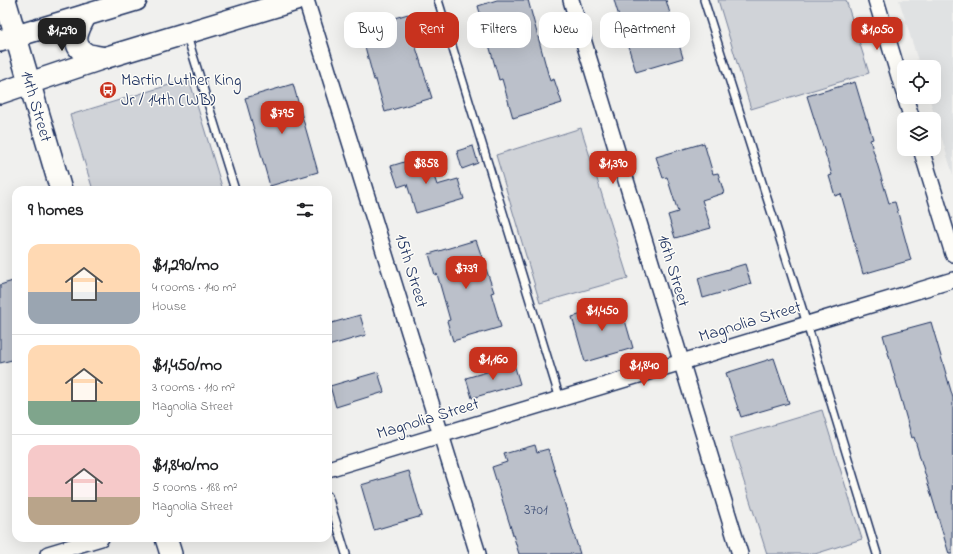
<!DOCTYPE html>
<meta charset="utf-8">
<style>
:root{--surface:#fff;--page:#f6f6f6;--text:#202124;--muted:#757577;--line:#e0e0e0;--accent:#c8321e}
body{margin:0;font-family:"Indie Flower",sans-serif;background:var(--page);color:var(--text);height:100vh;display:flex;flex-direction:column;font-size:15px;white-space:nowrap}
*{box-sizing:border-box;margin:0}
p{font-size:13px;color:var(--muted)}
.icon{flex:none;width:22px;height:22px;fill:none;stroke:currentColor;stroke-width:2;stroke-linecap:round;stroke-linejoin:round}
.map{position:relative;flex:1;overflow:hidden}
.details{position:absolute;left:12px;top:186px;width:320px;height:356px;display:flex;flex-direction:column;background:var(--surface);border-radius:12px;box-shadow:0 4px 16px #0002}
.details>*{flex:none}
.hud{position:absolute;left:344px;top:12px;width:380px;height:36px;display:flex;gap:8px}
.controls{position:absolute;left:897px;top:60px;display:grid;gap:8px}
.controls a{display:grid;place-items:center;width:44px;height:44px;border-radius:8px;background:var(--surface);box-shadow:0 4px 16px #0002;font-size:20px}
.price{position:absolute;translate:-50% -34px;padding:0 9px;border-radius:8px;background:var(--accent);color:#fff;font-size:13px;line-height:26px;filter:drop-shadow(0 1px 2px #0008)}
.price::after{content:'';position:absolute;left:50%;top:24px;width:12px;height:9px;margin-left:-6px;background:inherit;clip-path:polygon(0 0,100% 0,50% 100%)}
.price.active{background:#222;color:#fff}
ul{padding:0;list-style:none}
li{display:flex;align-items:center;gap:12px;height:100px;padding:0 16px}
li+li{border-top:1px solid var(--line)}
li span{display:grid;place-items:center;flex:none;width:112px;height:80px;border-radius:12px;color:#555}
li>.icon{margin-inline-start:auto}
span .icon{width:48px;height:48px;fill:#fffc;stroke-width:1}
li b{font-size:17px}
h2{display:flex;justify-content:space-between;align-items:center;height:48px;padding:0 16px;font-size:17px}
.pill{padding:0 14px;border-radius:12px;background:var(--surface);box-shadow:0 4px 16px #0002;font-size:14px;line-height:36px}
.pill.active{background:var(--accent);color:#fff}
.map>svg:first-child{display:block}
.built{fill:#e0e2e3}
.green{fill:#d0d3d8;stroke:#76819b}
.building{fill:#bbc0ca;stroke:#1b2f5e}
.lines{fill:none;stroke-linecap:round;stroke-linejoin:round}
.lane-casing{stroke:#1b2f5e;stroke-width:10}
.street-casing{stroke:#1b2f5e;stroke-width:18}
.secondary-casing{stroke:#1b2f5e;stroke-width:24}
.lane{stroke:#fdfcf7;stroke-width:7}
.street{stroke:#fdfcf7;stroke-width:15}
.secondary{stroke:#fdfcf7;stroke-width:21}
.labels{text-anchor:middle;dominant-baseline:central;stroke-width:3;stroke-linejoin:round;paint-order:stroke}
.number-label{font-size:15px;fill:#435379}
.poi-label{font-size:17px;fill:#1b2f5e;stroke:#fdfcf7;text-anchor:start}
.street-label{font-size:17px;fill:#1b2f5e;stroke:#fdfcf7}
</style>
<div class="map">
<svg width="953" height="554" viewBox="0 0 953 554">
<rect width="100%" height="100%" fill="#f0f0ee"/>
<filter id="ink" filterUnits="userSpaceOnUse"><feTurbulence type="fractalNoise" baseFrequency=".025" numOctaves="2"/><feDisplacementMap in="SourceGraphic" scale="8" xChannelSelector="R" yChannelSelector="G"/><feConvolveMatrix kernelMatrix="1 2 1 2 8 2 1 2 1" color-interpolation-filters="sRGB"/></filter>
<g filter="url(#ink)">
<!-- built -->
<polygon class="built" points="899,0 953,0 953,175 929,97 934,97 934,67 920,67"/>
<!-- green -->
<g class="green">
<polygon points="718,0 846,0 869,73 751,109"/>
<polygon points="189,79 223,190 93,190 70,115"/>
<polygon points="581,128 628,278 540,303 496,155"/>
<polygon points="822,410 862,539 815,554 767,554 730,438"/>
</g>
<!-- building -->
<g class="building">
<polygon points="497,0 528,0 550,81 554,79 562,103 513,118 502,79 499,80 478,6"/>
<polygon points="614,0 666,0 683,58 636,72"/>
<polygon points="408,14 414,34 412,35 432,98 385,112 376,80 374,80 360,28"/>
<polygon points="855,82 866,119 867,119 873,139 870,140 889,203 895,202 911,260 863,274 841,194 835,196 829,176 832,175 807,96"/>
<polygon points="293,84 318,172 270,186 245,98"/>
<polygon points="704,143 713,174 718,173 724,193 702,200 711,228 675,238 668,215 678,212 667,177 663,178 656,157"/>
<polygon points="473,146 478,163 462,169 457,151"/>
<polygon points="427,155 437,185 458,179 464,199 416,213 407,184 398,187 391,166"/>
<polygon points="476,240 494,292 491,293 501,327 453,341 447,321 450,320 437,274 435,275 429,254"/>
<polygon points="745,264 751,284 703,298 698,278"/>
<polygon points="16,280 16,359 0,363 0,285"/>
<polygon points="620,303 633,348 585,362 572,317"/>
<polygon points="360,315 366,335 328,346 328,324"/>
<polygon points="931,322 953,398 952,554 949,554 914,437 912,438 883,335"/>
<polygon points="774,358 789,403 741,417 726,373"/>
<polygon points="514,364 520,384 472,398 466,378"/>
<polygon points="378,372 384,392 336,407 330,386"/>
<polygon points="535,445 537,452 548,449 580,554 519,554 492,467 507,462 504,454"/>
<polygon points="409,471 422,516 374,530 361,485"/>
</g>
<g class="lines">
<!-- lane casing -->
<g class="lane-casing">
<g id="lane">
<polyline points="438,0 560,399"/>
<polyline points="704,0 807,324 877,554"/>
<polyline points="187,36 235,190"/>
<polyline points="328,496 346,554"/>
</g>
</g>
<!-- street casing -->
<g class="street-casing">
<g id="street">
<polyline points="306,0 478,554"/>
<polyline points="571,0 740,554"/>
<polyline points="876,0 904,93"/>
<polyline points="905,97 912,119"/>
<polyline points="921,149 953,254"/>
<polyline points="328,469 953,280"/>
<polyline points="48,554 101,538"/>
</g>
</g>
<!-- secondary casing -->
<g class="secondary-casing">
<g id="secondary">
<path id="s1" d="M5 0 61 190"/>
<path d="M86 15C80 26 69 44 85 53 89 56 98 56 104 58"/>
<polyline points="0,41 136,0"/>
<polyline points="0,93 104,58 296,0"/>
<polyline points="166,538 171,554"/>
</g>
</g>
<!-- lane -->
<use href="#lane" class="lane"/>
<!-- street -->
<use href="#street" class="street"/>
<!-- secondary -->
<use href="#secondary" class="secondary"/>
</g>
</g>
<!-- icons -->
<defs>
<g id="bus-disc" transform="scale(0.9)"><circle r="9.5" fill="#c8321e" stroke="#fdfcf7"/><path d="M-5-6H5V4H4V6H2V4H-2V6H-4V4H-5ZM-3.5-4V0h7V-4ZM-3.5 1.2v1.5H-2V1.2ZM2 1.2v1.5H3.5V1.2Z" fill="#fff"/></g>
</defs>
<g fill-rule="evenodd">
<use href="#bus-disc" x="108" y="90"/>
</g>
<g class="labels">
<!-- number labels -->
<g class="number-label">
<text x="536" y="510">3701</text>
</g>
<!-- poi labels -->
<g class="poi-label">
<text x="121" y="80">Martin Luther King<tspan x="121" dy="20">Jr / 14th (WB)</tspan></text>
</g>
<!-- street labels -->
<g class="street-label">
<text stroke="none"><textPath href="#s1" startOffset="111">14th Street</textPath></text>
<text transform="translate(411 271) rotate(73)">15th Street</text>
<text transform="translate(673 271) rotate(73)">16th Street</text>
<text transform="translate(750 322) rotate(-17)">Magnolia Street</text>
<text transform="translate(428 419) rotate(-17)">Magnolia Street</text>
</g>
</g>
</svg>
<div class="controls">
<a><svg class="icon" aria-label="locate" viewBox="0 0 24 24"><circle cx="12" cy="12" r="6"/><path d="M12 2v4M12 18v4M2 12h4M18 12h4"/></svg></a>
<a><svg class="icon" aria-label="layers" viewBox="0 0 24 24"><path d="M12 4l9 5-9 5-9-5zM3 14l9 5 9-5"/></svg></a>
</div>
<b class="price" style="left:877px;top:51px">$1,050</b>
<b class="price active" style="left:62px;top:52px">$1,290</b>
<b class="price" style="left:282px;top:135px">$795</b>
<b class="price" style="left:426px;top:185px">$858</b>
<b class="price" style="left:613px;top:185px">$1,390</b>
<b class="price" style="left:466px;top:290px">$739</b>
<b class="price" style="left:602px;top:332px">$1,450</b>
<b class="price" style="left:493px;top:381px">$1,160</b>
<b class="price" style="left:644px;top:387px">$1,840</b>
<div class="hud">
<a class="pill">Buy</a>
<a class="pill active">Rent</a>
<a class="pill">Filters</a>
<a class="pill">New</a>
<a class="pill">Apartment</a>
</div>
<section class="details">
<h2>9 homes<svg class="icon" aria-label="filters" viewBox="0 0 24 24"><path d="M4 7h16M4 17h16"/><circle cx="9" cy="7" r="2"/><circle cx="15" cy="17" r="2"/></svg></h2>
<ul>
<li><span style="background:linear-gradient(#ffd9b3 60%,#9aa5b1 0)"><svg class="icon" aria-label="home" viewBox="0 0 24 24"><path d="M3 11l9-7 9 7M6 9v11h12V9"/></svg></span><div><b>$1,290/mo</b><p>4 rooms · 140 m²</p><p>House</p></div></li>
<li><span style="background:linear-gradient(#ffd9b3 70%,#7fa58c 0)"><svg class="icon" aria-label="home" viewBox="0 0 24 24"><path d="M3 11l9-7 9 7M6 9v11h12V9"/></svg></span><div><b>$1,450/mo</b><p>3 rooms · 110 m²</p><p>Magnolia Street</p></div></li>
<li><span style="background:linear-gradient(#f6c9c9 65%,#b9a48a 0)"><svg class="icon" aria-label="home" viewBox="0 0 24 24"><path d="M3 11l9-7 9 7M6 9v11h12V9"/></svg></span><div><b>$1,840/mo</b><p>5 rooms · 188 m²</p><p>Magnolia Street</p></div></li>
</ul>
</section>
</div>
